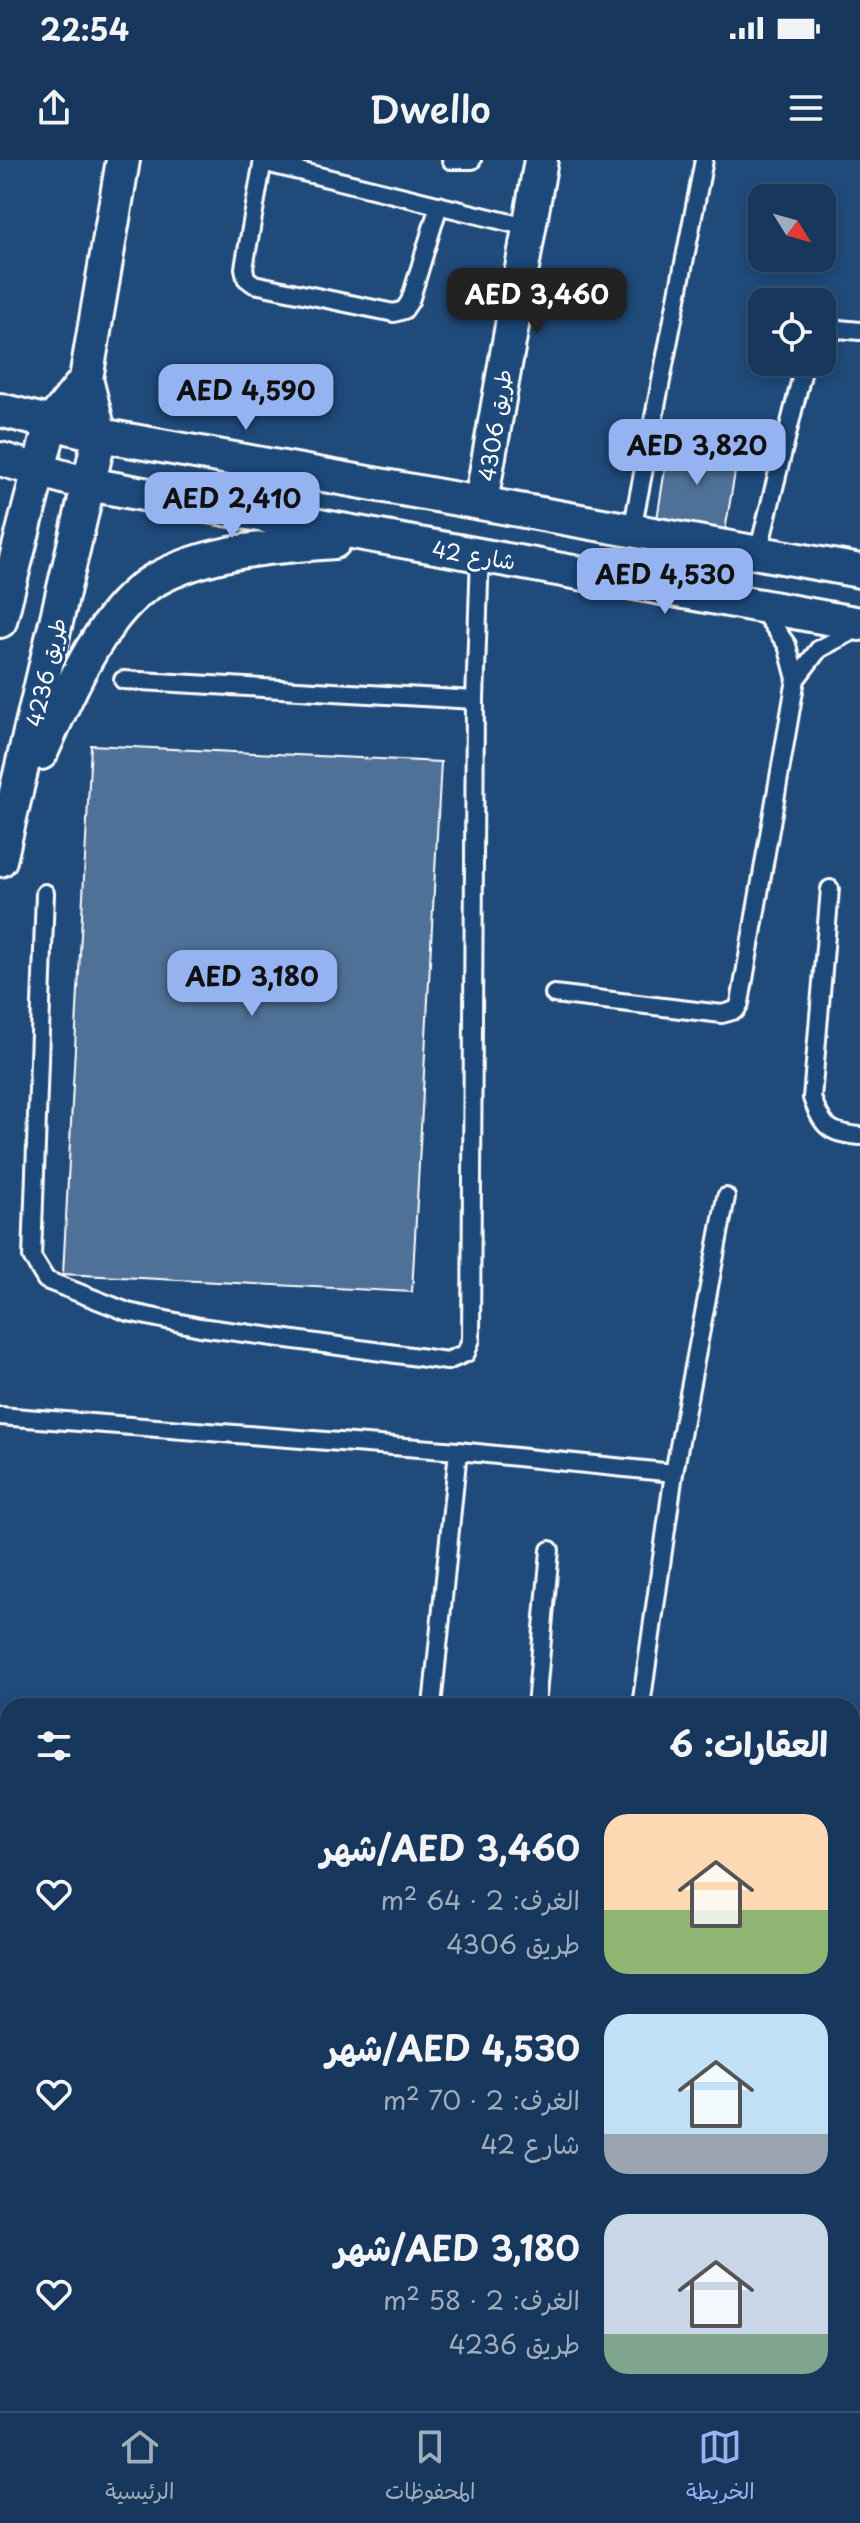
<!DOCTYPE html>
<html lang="ar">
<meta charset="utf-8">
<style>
:root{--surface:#17385c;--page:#244365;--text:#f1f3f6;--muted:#9eacbb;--line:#365272;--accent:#95b2f1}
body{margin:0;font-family:"Playpen Sans","Playpen Sans Arabic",sans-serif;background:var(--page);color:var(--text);direction:rtl;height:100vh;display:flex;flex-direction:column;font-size:30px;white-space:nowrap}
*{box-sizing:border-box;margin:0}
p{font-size:26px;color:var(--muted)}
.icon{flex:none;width:44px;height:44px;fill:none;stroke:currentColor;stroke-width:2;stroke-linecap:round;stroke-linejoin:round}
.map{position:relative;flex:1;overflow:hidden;direction:ltr}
.details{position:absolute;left:0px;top:1538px;width:860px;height:714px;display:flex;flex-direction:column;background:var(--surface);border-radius:24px 24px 0 0;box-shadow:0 4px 12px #0003,0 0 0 2px var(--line);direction:rtl}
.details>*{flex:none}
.needle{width:52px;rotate:127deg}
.controls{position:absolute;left:748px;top:24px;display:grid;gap:16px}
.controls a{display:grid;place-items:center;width:88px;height:88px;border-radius:16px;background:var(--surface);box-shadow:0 4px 12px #0003,0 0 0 2px var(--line);font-size:40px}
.price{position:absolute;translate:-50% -68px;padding:0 18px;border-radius:16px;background:var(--accent);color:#111;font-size:26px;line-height:52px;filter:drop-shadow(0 2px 4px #0008)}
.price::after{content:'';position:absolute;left:50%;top:48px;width:24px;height:18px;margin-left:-12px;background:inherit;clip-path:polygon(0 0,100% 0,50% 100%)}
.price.on{background:#222;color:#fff}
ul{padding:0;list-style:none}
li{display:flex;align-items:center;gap:24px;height:200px;padding:0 32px}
li span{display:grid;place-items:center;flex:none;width:224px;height:160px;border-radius:24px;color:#555}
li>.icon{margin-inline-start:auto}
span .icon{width:96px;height:96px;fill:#fffc;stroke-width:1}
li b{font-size:34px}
h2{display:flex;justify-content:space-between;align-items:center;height:96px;padding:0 32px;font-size:34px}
.status{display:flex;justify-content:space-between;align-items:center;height:56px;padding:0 40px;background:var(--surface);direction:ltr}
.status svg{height:22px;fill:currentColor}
header{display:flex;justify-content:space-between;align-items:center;height:104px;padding:0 32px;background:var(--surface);font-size:36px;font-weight:600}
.dock{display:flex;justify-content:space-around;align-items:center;height:112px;border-top:2px solid var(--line);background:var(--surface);font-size:22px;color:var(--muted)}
.dock a{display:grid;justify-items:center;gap:4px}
.dock .on{color:var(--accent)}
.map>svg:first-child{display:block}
.building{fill:#507197;stroke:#fff;stroke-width:2}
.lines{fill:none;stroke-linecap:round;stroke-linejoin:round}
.lane-casing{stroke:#fff;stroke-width:22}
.street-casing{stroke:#fff;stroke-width:38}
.lane{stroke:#1f4a7a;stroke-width:16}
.street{stroke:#1f4a7a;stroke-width:32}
.labels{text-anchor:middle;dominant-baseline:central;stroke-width:6;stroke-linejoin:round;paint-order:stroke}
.street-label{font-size:22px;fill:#fff;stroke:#1f4a7a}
</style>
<div class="status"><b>22:54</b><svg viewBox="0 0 49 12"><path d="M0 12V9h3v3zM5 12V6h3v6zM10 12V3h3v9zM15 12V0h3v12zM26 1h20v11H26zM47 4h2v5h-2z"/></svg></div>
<header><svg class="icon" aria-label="menu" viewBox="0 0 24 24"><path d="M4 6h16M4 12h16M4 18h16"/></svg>Dwello<svg class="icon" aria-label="share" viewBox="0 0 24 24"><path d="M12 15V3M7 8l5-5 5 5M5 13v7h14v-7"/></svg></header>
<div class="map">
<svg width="860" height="2251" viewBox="0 0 860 2251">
<rect width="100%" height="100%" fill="#1f4a7a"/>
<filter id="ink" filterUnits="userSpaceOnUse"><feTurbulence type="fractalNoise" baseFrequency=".0125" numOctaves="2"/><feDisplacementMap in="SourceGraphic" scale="16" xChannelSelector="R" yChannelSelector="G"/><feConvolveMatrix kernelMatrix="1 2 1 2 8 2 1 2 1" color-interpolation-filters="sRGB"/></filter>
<g filter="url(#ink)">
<!-- building -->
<g class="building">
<polygon points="669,284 738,295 725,371 657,359"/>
<polygon points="91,585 441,602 412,1132 63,1114"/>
</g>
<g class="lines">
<!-- lane casing -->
<g class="lane-casing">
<g id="lane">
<polyline points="263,0 244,108 246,118 254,124 394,153 404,150 410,141 439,45"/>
<polyline points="451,0 472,0"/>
<polyline points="262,2 527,67"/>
<polyline points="822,179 839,169 860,171"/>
<polyline points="632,370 704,0"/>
<polyline points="758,393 805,202"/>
<polyline points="762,450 787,485 796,519"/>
<polyline points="123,520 475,540"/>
<path d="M830 729 812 938C823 967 828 973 860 976"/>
<polyline points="45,733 32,1097 46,1120 128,1152 200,1167 447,1201 466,1193 471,1179 475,540 480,394"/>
<polyline points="554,834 722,854 736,850 740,843 796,519 819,489 857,469"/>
<polyline points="0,1256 458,1291 674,1313"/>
<polyline points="432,1546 458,1291"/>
<polyline points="536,1546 550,1390"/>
<polyline points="641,1546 674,1313 726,1037"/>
<polyline points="852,1975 860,1967"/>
<polyline points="0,2181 8,2184"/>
<polyline points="852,2237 860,2232"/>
<polyline points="172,2244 191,2251"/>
<polyline points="288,2251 292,2244"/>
<polyline points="830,2251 841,2244"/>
</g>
</g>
<!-- street casing -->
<g class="street-casing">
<g id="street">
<polyline points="0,250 100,275 860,411"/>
<polyline points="0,299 88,324 860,464"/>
<polyline points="481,342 541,0"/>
<polyline points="0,461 51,263 86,219"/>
<path d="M41 593C65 540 102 449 155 420 209 390 273 387 334 382"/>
<polyline points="0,700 100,275 86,219 123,0"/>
</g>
</g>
<!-- lane -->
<use href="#lane" class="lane"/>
<!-- street -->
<use href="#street" class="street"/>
</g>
</g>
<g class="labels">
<!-- street labels -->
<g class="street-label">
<text transform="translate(494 265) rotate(-81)">طريق 4306</text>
<text transform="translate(474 394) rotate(9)">شارع 42</text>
<text transform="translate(45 512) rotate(-77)">طريق 4236</text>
</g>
</g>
</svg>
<div class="controls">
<a><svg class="needle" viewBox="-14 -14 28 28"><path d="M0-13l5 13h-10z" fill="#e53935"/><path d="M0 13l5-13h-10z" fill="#9eacbb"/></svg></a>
<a><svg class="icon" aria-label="locate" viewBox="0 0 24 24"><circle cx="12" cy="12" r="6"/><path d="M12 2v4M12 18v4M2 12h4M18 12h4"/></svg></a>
</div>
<b class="price on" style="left:537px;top:176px">AED 3,460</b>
<b class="price" style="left:246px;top:272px">AED 4,590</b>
<b class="price" style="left:697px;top:327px">AED 3,820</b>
<b class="price" style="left:232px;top:380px">AED 2,410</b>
<b class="price" style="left:665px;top:456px">AED 4,530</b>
<b class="price" style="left:252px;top:858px">AED 3,180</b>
<section class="details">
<h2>العقارات: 6<svg class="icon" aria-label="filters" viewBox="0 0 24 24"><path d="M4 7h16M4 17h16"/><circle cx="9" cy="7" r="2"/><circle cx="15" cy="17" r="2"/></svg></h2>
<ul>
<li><span style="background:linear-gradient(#ffd9b3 60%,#8fb573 0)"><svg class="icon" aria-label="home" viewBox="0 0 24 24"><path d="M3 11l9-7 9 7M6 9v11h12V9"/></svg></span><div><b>AED 3,460/شهر</b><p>الغرف: 2 · 64 m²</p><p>طريق 4306</p></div><svg class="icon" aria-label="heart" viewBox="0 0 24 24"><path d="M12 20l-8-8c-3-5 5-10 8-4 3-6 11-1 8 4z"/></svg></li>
<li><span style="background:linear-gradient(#bfe0f5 75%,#9aa5b1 0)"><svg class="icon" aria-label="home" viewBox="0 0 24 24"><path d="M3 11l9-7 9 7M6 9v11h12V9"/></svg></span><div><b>AED 4,530/شهر</b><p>الغرف: 2 · 70 m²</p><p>شارع 42</p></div><svg class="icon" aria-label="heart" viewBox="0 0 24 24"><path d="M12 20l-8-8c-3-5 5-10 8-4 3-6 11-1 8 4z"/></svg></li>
<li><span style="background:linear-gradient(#c9d6e8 75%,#7fa58c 0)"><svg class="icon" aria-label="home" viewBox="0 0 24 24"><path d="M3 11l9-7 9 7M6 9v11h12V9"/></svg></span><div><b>AED 3,180/شهر</b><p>الغرف: 2 · 58 m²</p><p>طريق 4236</p></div><svg class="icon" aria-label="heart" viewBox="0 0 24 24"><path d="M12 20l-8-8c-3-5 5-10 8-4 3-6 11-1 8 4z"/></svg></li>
</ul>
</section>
</div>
<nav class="dock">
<a class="on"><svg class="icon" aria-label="map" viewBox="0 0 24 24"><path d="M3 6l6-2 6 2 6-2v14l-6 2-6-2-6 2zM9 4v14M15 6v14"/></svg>الخريطة</a>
<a><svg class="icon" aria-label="saved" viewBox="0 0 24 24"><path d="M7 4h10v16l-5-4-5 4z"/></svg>المحفوظات</a>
<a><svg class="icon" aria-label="home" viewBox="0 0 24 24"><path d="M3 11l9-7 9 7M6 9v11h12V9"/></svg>الرئيسية</a>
</nav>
